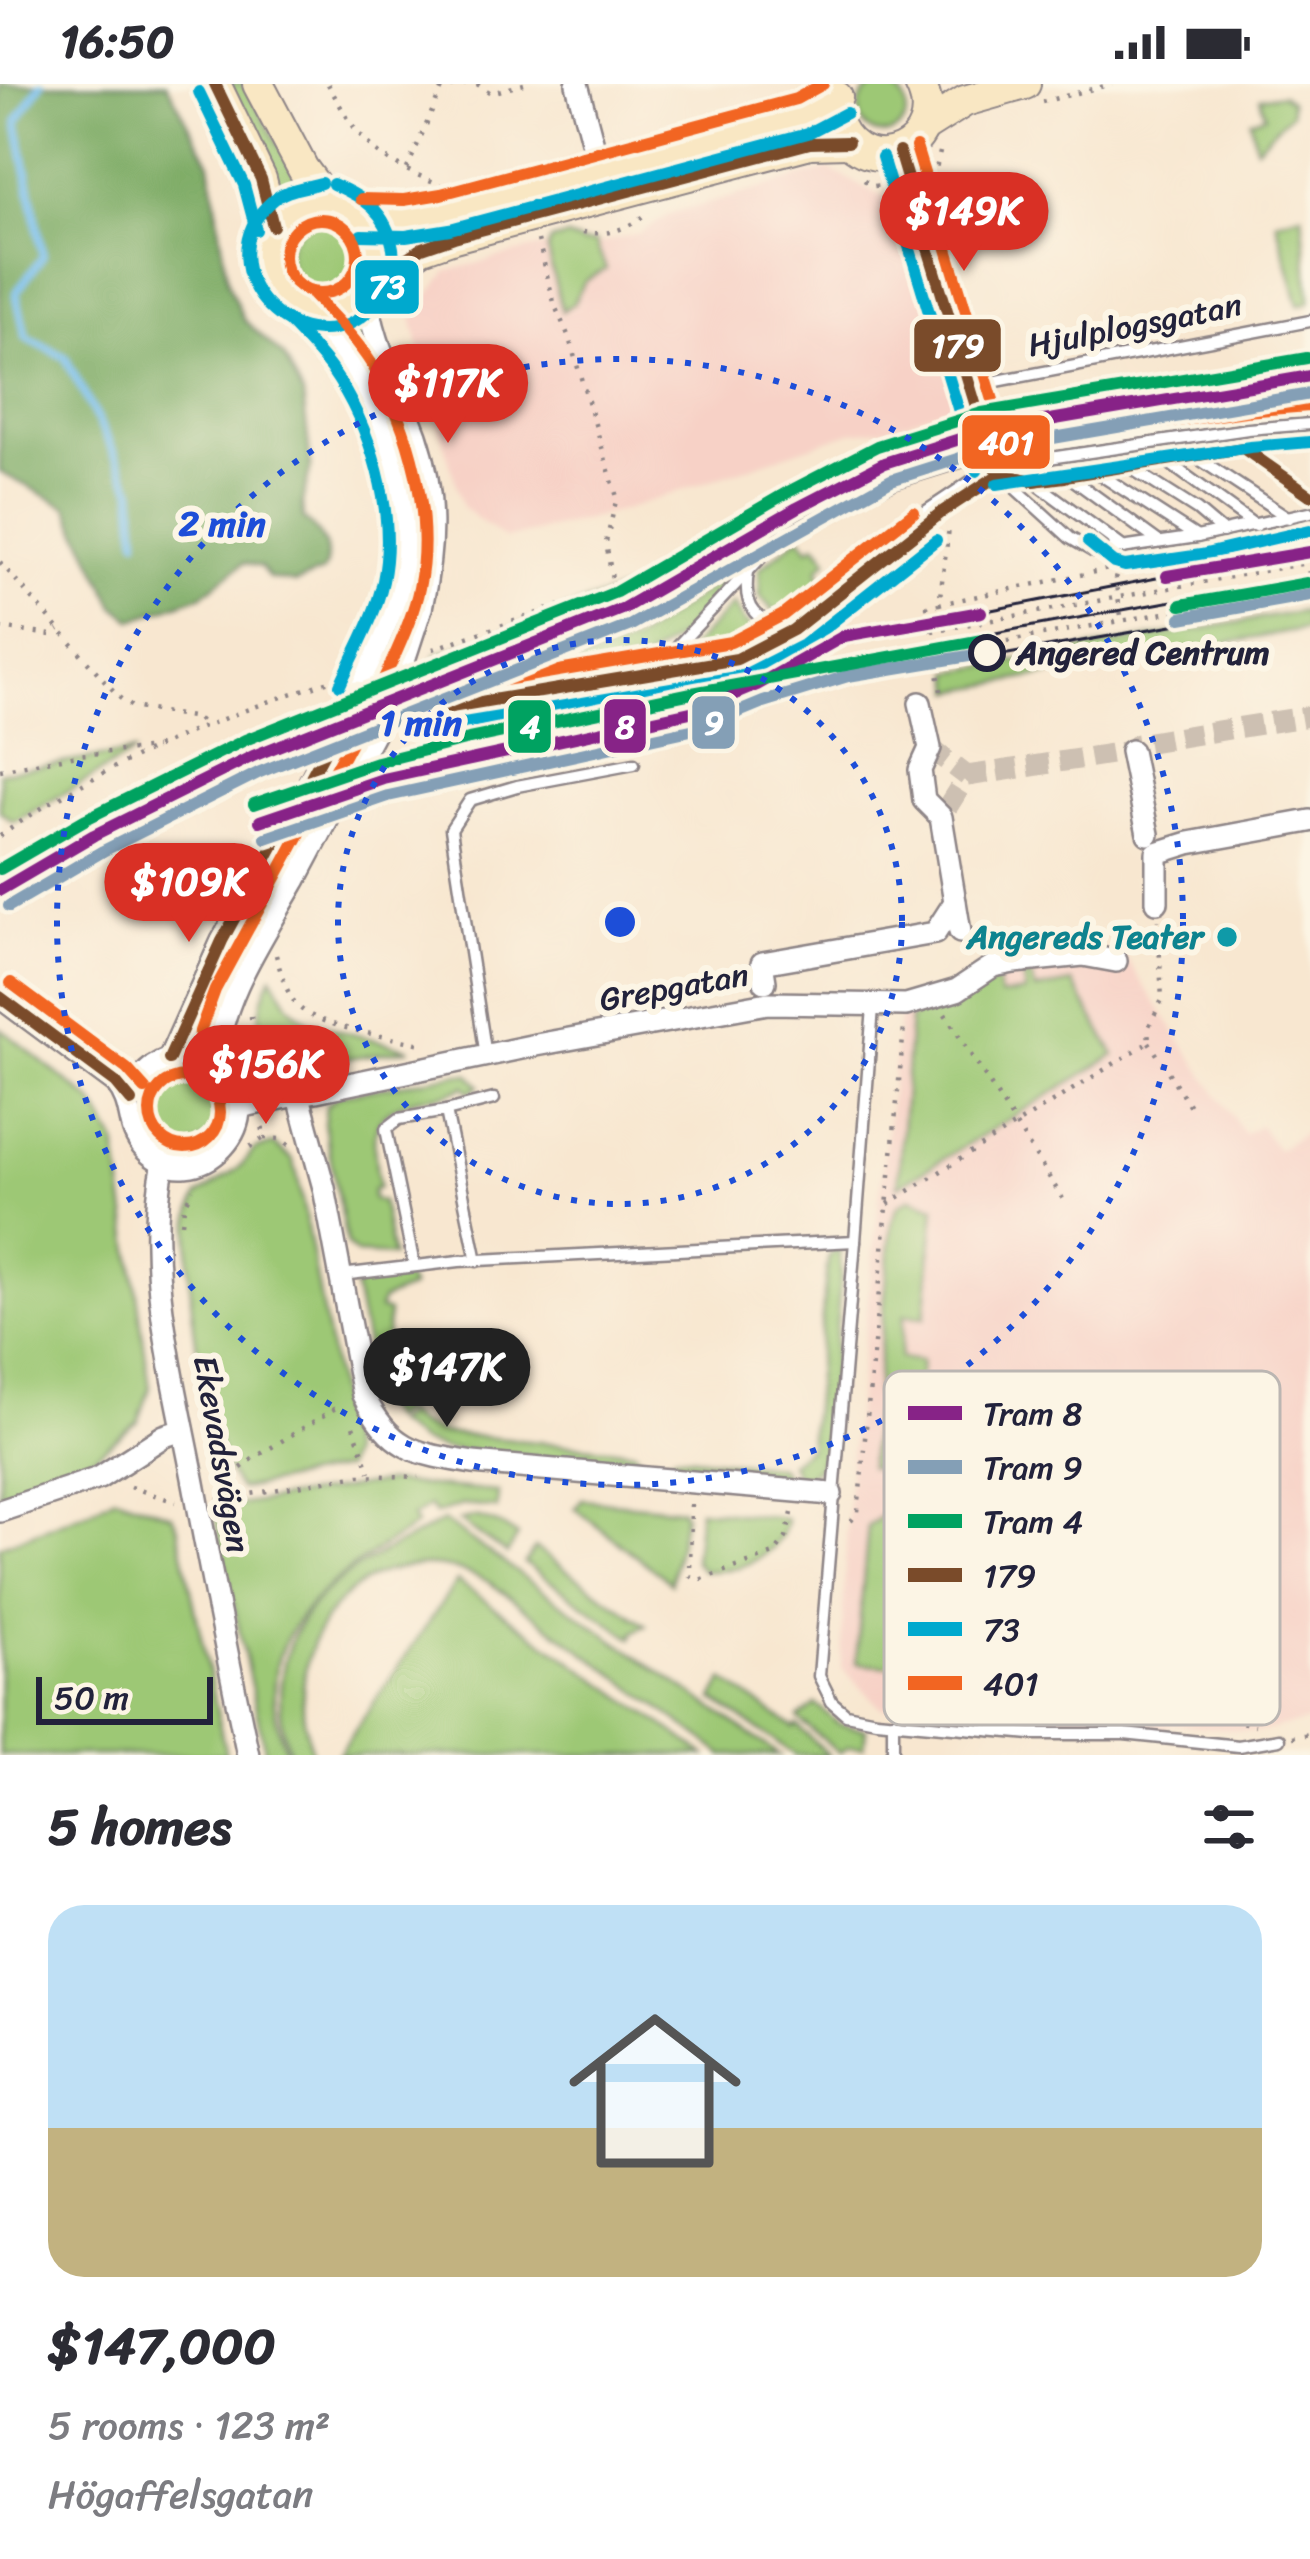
<!DOCTYPE html>
<meta charset="utf-8">
<style>
:root{--surface:#fff;--page:#f2f2f3;--text:#2b2b33;--muted:#7c7c81;--accent:#d93025}
body{margin:0;font-family:Sriracha,sans-serif;background:var(--page);color:var(--text);height:100vh;display:flex;flex-direction:column;font-size:45px;white-space:nowrap}
*{box-sizing:border-box;margin:0}
p{font-size:39px;color:var(--muted)}
.icon{flex:none;width:66px;height:66px;fill:none;stroke:currentColor;stroke-width:2;stroke-linecap:round;stroke-linejoin:round}
.map{position:relative;height:1671px;overflow:hidden}
.drawer{display:flex;flex-direction:column;background:var(--surface);flex:1}
.drawer>*{flex:none}
.scale{position:absolute;left:36px;bottom:30px;width:177px;box-sizing:border-box;padding-left:12px;border:6px solid #22223b;border-top:0;font-size:33px;line-height:42px;white-space:nowrap;color:#22223b;-webkit-text-stroke:9px #fcf5e5;paint-order:stroke}
.price{position:absolute;translate:-50% -102px;padding:0 27px;border-radius:42px;background:var(--accent);color:#fff;font-size:39px;line-height:78px;filter:drop-shadow(0 3px 6px #0008)}
.price::after{content:'';position:absolute;left:50%;top:72px;width:36px;height:27px;margin-left:-18px;background:inherit;clip-path:polygon(0 0,100% 0,50% 100%)}
.price.on{background:#222;color:#fff}
ul{padding:0;list-style:none}
li{display:grid;align-content:center;gap:24px;height:636px;padding:0 48px}
li span{display:grid;place-items:center;height:372px;border-radius:36px;color:#555}
li>.icon{margin-inline-start:auto}
span .icon{width:216px;height:216px;fill:#fffc;stroke-width:1}
li b{font-size:51px}
h2{display:flex;justify-content:space-between;align-items:center;height:144px;padding:0 48px;font-size:51px}
.status{display:flex;justify-content:space-between;align-items:center;height:84px;padding:0 60px;background:var(--surface);direction:ltr}
.status svg{height:33px;fill:currentColor}
.map>svg:first-child{display:block}
.built{fill:#f7d1c6}
.green{fill:#9dc875;stroke:#607558;stroke-width:3}
.forest{fill:#7eac66;stroke:#506750;stroke-width:3}
.lines{fill:none;stroke-linecap:round;stroke-linejoin:round}
.stream{stroke:#75bded;stroke-width:8}
.street-tunnel{stroke:#cdc0b2;stroke-width:21;stroke-dasharray:21 10;stroke-linecap:butt}
.lane-casing{stroke:#8d8486;stroke-width:15}
.street-casing{stroke:#8d8486;stroke-width:26}
.secondary-casing{stroke:#8d8486;stroke-width:34}
.path{stroke:#8d8486;stroke-width:4.5;stroke-dasharray:3 9;stroke-linecap:butt}
.lane{stroke:#fff;stroke-width:10}
.street{stroke:#fff;stroke-width:21}
.secondary{stroke:#f9e7c3;stroke-width:30}
.tram{stroke:#22223b;stroke-width:3}
.lane-bridge-casing{stroke:#8d8486;stroke-width:15;stroke-linecap:butt}
.street-bridge-casing{stroke:#8d8486;stroke-width:26;stroke-linecap:butt}
.lane-bridge{stroke:#fff;stroke-width:10}
.street-bridge{stroke:#fff;stroke-width:21}
.bus-1-casing{stroke:#fcf5e5;stroke-width:21}
.bus-2-casing{stroke:#fcf5e5;stroke-width:21}
.bus-3-casing{stroke:#fcf5e5;stroke-width:21}
.bus-1{stroke:#7a4b2a;stroke-width:12}
.bus-2{stroke:#00a9ce;stroke-width:12}
.bus-3{stroke:#f26522;stroke-width:12}
.tram-1-casing{stroke:#fcf5e5;stroke-width:21}
.tram-2-casing{stroke:#fcf5e5;stroke-width:21}
.tram-3-casing{stroke:#fcf5e5;stroke-width:21}
.tram-1{stroke:#872387;stroke-width:12}
.tram-2{stroke:#849fb6;stroke-width:12}
.tram-3{stroke:#00a261;stroke-width:12}
.ring{fill:none;stroke:#1d4ed8;stroke-width:6;stroke-dasharray:6 12}
.stop-dot{fill:#fcf5e5;stroke:#22223b;stroke-width:6}
.culture-dot{fill:#0f9aa8;stroke:#fcf5e5;stroke-width:4.5}
.labels{text-anchor:middle;dominant-baseline:central;stroke-width:12;stroke-linejoin:round;paint-order:stroke}
.street-label{font-size:33px;fill:#22223b;stroke:#fcf5e5}
.stop-label{font-size:33px;font-weight:bold;fill:#22223b;stroke:#fcf5e5;text-anchor:start}
.culture-label{font-size:33px;font-weight:bold;fill:#0d838f;stroke:#fcf5e5;text-anchor:end}
.key{fill:#fcf5e5;stroke:#bbb6b2;stroke-width:3}
.key-label{font-size:33px;fill:#22223b}
.centre{fill:#1d4ed8;stroke:#fcf5e5;stroke-width:6}
.ring-label{font-size:36px;text-anchor:middle;font-weight:bold;fill:#1d4ed8;stroke:#fcf5e5;stroke-width:12;stroke-linejoin:round;paint-order:stroke}
.line-badge{stroke:#fcf5e5;stroke-width:4.5}
.badge-label{font-size:33px;text-anchor:middle;font-weight:bold;fill:#fff}
</style>
<div class="status"><b>16:50</b><svg viewBox="0 0 49 12"><path d="M0 12V9h3v3zM5 12V6h3v6zM10 12V3h3v9zM15 12V0h3v12zM26 1h20v11H26zM47 4h2v5h-2z"/></svg></div>
<div class="map">
<svg width="1310" height="1671" viewBox="0 0 1310 1671">
<rect width="100%" height="100%" fill="#fcf5e5"/>
<filter id="ink" filterUnits="userSpaceOnUse"><feTurbulence type="fractalNoise" baseFrequency=".00833" numOctaves="2"/><feDisplacementMap in="SourceGraphic" scale="24" xChannelSelector="R" yChannelSelector="G"/><feConvolveMatrix kernelMatrix="1 2 1 2 8 2 1 2 1" color-interpolation-filters="sRGB"/></filter>
<filter id="wash" filterUnits="userSpaceOnUse"><feTurbulence type="fractalNoise" baseFrequency=".004" numOctaves="4" result="noise"/><feDisplacementMap in="SourceGraphic" scale="48" xChannelSelector="R" yChannelSelector="G"/><feGaussianBlur stdDeviation="2.7" result="paint"/><feColorMatrix in="noise" values="0 0 0 0 0 0 0 0 0 0 0 0 0 0 0 0 0 1.4 0 .05"/><feComposite in="paint" operator="in"/></filter>
<g filter="url(#wash)">
<rect width="100%" height="100%" fill="#f8e7d0"/>
<!-- built -->
<g class="built">
<polygon points="829,85 887,115 963,317 889,344 851,348 624,426 505,455 463,424 434,326 412,232 448,187 553,160 591,162 640,149 668,131"/>
<polygon points="1125,873 1244,1050 1260,1041 1277,1066 1310,1045 1310,1637 1257,1648 1173,1640 1158,1648 882,1624 841,1584 849,1388 900,927 994,891"/>
</g>
<!-- green -->
<g class="green">
<polygon points="228,0 244,0 306,108 281,118"/>
<circle cx="883" cy="26" r="24"/>
<polygon points="1281,10 1290,17 1291,29 1256,63 1250,36 1265,31 1260,14"/>
<polygon points="1302,130 1310,218 1299,221 1276,137"/>
<circle cx="322" cy="171" r="34"/>
<polygon points="567,153 584,159 595,158 606,185 585,197 573,219 562,227 547,166 550,157"/>
<polygon points="360,224 411,358 425,444 410,532 406,531 414,493 411,429 325,237"/>
<polygon points="800,452 809,464 816,460 828,475 819,484 821,498 791,524 774,528 760,512 759,485"/>
<polygon points="726,492 730,495 719,512 682,550 644,577 545,593 636,556"/>
<polygon points="641,499 570,533 433,582 436,571"/>
<polygon points="733,520 743,537 755,547 713,566 680,575"/>
<polygon points="1304,527 1307,545 954,607 952,588"/>
<polygon points="135,668 18,736 12,737 0,727 0,688"/>
<path d="M1031 891 1035 906 1073 899 1115 971 898 1102 910 935 918 929C954 928 963 912 996 895L1000 912 1025 908 1023 892Z"/>
<path d="M272 892 290 922 310 939 410 965 268 986C256 957 256 920 272 892Z"/>
<polygon points="0,944 93,1018 116,1058 150,1304 138,1338 93,1373 0,1411"/>
<path d="M456 990H469L480 1002 469 1008 465 1002C450 1011 437 1011 420 1014 363 1027 373 1056 379 1103L373 1105V1115L382 1118 392 1172 356 1170 347 1161 324 1040 326 1021 339 1011Z"/>
<circle cx="183" cy="1029" r="34"/>
<path d="M273 1060 293 1076 298 1094 349 1370 344 1385 240 1405C205 1369 173 1156 198 1112L239 1084 254 1066Z"/>
<polygon points="911,1114 935,1123 925,1233 904,1231 900,1274 921,1277 892,1582 856,1579 868,1442 891,1424 880,1406 882,1385 869,1383 874,1331 887,1331 876,1308 892,1138 898,1122"/>
<polygon points="839,1164 841,1189 826,1364 817,1385 799,1396 790,1379 809,1363 827,1183 829,1172"/>
<polygon points="381,1194 405,1195 411,1204 382,1216 379,1225 388,1228 382,1310 398,1306 404,1325 391,1336 377,1316 355,1205 360,1199"/>
<polygon points="406,1330 417,1340 440,1349 635,1367 641,1378 633,1382 442,1365 420,1358 394,1340"/>
<polygon points="675,1371 779,1383 790,1398 665,1387 665,1377"/>
<path d="M387 1398 498 1408 497 1424 462 1421 435 1430 429 1422 412 1433 416 1441C330 1496 238 1551 288 1671H266L214 1429 231 1422Z"/>
<polygon points="115,1412 172,1431 178,1444 226,1671 0,1671 0,1462 87,1428"/>
<polygon points="582,1415 681,1425 684,1430 671,1499 575,1424"/>
<path d="M699 1425 783 1434 786 1436C781 1471 735 1492 702 1486L694 1477Z"/>
<polygon points="476,1433 501,1441 518,1452 507,1470 459,1437"/>
<path d="M443 1437 780 1671H724L489 1498C369 1439 270 1551 313 1671H292C278 1642 278 1611 284 1580 301 1498 378 1474 443 1437Z"/>
<polygon points="535,1464 646,1541 634,1548 632,1554 524,1479"/>
<polygon points="457,1497 706,1671 338,1671"/>
<polygon points="724,1596 794,1644 797,1641 828,1671 796,1671 713,1615"/>
<polygon points="815,1620 839,1640 866,1645 864,1663 848,1663 839,1669 798,1634"/>
</g>
<!-- forest -->
<path class="forest" d="M0 0H167L210 79 228 199 243 235 284 273 303 311 311 383 302 418 303 434C320 449 334 464 323 488L295 499 269 494 261 483 244 479 200 512 133 536 115 522 67 423 0 388Z"/>
<g class="lines">
<!-- stream -->
<polyline class="stream" points="41,0 17,37 43,172 16,209 26,253 65,273 133,406 137,455"/>
</g>
</g>
<g filter="url(#ink)">
<g class="lines">
<!-- street-tunnel -->
<g class="street-tunnel">
<polyline points="930,664 967,692 941,733"/>
<polyline points="967,692 1131,667 1137,660 1310,632"/>
</g>
<!-- lane casing -->
<g class="lane-casing">
<g id="lane">
<polyline points="971,302 1310,237"/>
<polyline points="978,326 990,372"/>
<polyline points="1196,373 1289,434"/>
<polyline points="1166,377 1256,442"/>
<polyline points="1129,383 1197,426 1223,448"/>
<polyline points="1096,388 1197,453"/>
<polyline points="1068,392 1159,458"/>
<polyline points="1003,393 1070,454 1094,468 1197,453 1310,428"/>
<polyline points="1033,397 1124,464"/>
<path d="M748 488C742 525 757 539 793 546"/>
<polyline points="802,534 820,508 871,464 994,382 1248,345 1310,340"/>
<polyline points="653,588 785,448 896,398 989,369 1259,321 1310,317"/>
<polyline points="607,597 737,575 758,565 793,546 942,428 1000,390 1033,397 1243,364 1310,411"/>
<polyline points="357,608 391,616"/>
<polyline points="486,972 451,745 470,716 517,702 634,680"/>
<polyline points="446,1027 494,1015"/>
<polyline points="855,1157 819,1592 832,1618 846,1630 876,1636 1031,1650 1124,1650 1238,1662 1279,1655"/>
<polyline points="414,1181 386,1045 399,1035 446,1027 477,1177"/>
<polyline points="341,1191 459,1177 855,1157 873,923"/>
<polyline points="893,1671 893,1637"/>
</g>
</g>
<!-- street casing -->
<g class="street-casing">
<g id="street">
<polyline points="577,0 600,87"/>
<polyline points="899,68 978,326"/>
<path d="M367 202C369 256 398 301 416 351 436 409 434 464 421 524"/>
<path d="M300 224C315 240 332 256 345 273 388 332 416 437 399 509"/>
<polyline points="920,619 930,664 920,686 924,716 941,733 960,848"/>
<polyline points="1131,667 1148,750"/>
<polyline points="1157,818 1157,769 1189,759 1310,737"/>
<polyline points="765,898 762,879 935,849 955,818"/>
<path d="M0 913 116 999C136 1023 125 1044 145 1065 196 1119 277 1032 219 985 207 975 191 971 175 974 151 978 138 995 131 1017"/>
<polyline points="169,975 222,857 269,777"/>
<path d="M215 981C221 912 262 855 296 795"/>
<path d="M298 1009 324 1104 363 1311C392 1367 413 1369 473 1379L831 1410"/>
<polyline points="239,1023 536,961 768,919 906,921 957,906 993,882 1014,878 1083,871 1116,877"/>
<path d="M164 1078C142 1180 175 1297 194 1399 211 1490 229 1580 248 1671"/>
<polyline points="0,1427 99,1394 164,1352 183,1346"/>
</g>
</g>
<!-- secondary casing -->
<g class="secondary-casing">
<g id="secondary">
<polyline points="215,0 261,95 273,142"/>
<polyline points="258,0 303,85 326,116"/>
<path d="M838 41C867 102 951 61 920 0"/>
<polyline points="924,43 965,17 1025,0"/>
<circle cx="321" cy="172" r="55"/>
<polyline points="361,133 405,134 445,128 803,32 837,13"/>
<polyline points="370,198 422,164 454,153 810,59 848,58"/>
</g>
</g>
<!-- path -->
<g class="path">
<path d="M328 0C363 64 376 75 444 102"/>
<polyline points="440,0 450,4 465,0"/>
<polyline points="477,0 491,9 524,0"/>
<polyline points="1042,18 1112,0"/>
<polyline points="940,68 934,93 955,167"/>
<polyline points="407,85 443,2"/>
<polyline points="864,96 874,102 887,100"/>
<path d="M583 148C605 152 627 146 644 131"/>
<polyline points="538,156 555,222 568,251 617,413 606,458 613,501"/>
<polyline points="997,321 1310,267"/>
<polyline points="926,343 932,367"/>
<polyline points="1268,457 1303,451 1310,499"/>
<polyline points="0,478 120,614 132,623 197,634 203,640"/>
<polyline points="1119,481 1115,495 1122,538"/>
<polyline points="939,520 1109,485"/>
<polyline points="0,544 51,551 59,546"/>
<polyline points="932,547 1307,479"/>
<polyline points="433,565 625,499 861,367 896,351 957,332"/>
<polyline points="936,570 1310,503"/>
<polyline points="941,607 927,522 939,520 949,444"/>
<polyline points="0,686 77,671 155,664"/>
<path d="M0 752C102 679 223 631 342 593"/>
<path d="M276 871C281 889 286 911 300 924 322 944 391 953 421 960"/>
<polyline points="945,930 1065,1118"/>
<polyline points="251,932 258,998"/>
<polyline points="1149,958 1193,1027"/>
<polyline points="264,1054 281,1055 291,1063"/>
<polyline points="250,1063 264,1054 262,1040"/>
<polyline points="888,1120 1149,958 1148,944 1162,916 1158,836"/>
<polyline points="182,1139 184,1123 193,1105"/>
<polyline points="353,1342 370,1388"/>
<polyline points="211,1363 231,1414"/>
<polyline points="130,1403 176,1418"/>
<polyline points="227,1403 235,1389 254,1374 342,1320"/>
<polyline points="217,1416 359,1391 419,1393"/>
<polyline points="691,1420 690,1492 699,1496 774,1470 786,1454 792,1429"/>
<polyline points="851,1437 858,1428 904,944"/>
<polyline points="1031,1632 1027,1596 1059,1598 1089,1613 1109,1601 1199,1630 1255,1641"/>
<polyline points="1125,1632 1136,1610"/>
<polyline points="1292,1653 1310,1650"/>
</g>
<!-- lane -->
<use href="#lane" class="lane"/>
<!-- street -->
<use href="#street" class="street"/>
<!-- secondary -->
<use href="#secondary" class="secondary"/>
<!-- tram -->
<g class="tram">
<polyline points="981,528 1167,492"/>
<polyline points="984,551 1178,516"/>
<polyline points="991,573 1184,539"/>
<polyline points="210,694 280,673 631,540 797,424"/>
</g>
<!-- lane-bridge casing -->
<g class="lane-bridge-casing">
<polyline id="lane-bridge" points="391,616 445,624 607,597"/>
</g>
<!-- street-bridge casing -->
<g class="street-bridge-casing">
<g id="street-bridge">
<polyline points="269,777 357,608 399,509"/>
<polyline points="296,795 391,616 421,524"/>
</g>
</g>
<!-- lane-bridge -->
<use href="#lane-bridge" class="lane-bridge"/>
<!-- street-bridge -->
<use href="#street-bridge" class="street-bridge"/>
<!-- bus-1 casing -->
<g class="bus-1-casing">
<g id="bus-1">
<polyline points="215,0 261,95 273,142"/>
<polyline points="899,68 994,382 1000,390 1033,397 1065,393"/>
<polyline points="370,198 422,164 454,153 810,59 848,58"/>
<polyline points="0,913 116,999 131,1017"/>
<polyline points="169,975 222,857 357,608 445,624 737,575 793,546 942,428 1000,390 1033,397 1243,364 1310,411"/>
</g>
</g>
<!-- bus-2 casing -->
<g class="bus-2-casing">
<g id="bus-2">
<polyline points="199,8 244,101 256,146"/>
<polyline points="882,73 977,387"/>
<path d="M321 99C303 104 284 105 270 119 199 184 303 294 373 223 388 208 396 186 393 164 386 127 365 114 333 100"/>
<polyline points="361,151 406,152 450,145 808,49 846,29"/>
<path d="M287 236C302 252 318 267 331 285 371 342 397 428 383 497 375 534 355 567 340 601"/>
<polyline points="997,400 1250,363 1310,358"/>
<polyline points="1088,458 1114,479 1125,482 1201,471 1310,446"/>
<polyline points="354,626 446,642 742,592 803,561 936,456"/>
</g>
</g>
<!-- bus-3 casing -->
<g class="bus-3-casing">
<g id="bus-3">
<polyline points="916,63 1007,362 1245,327 1309,322"/>
<polyline points="361,115 404,116 441,110 796,15 823,0"/>
<circle cx="321" cy="172" r="37"/>
<path d="M313 211C334 233 356 255 373 282 410 343 434 433 419 504 409 554 363 635 339 681"/>
<polyline points="11,899 127,985 145,1005"/>
<polyline points="197,980 200,947 215,906 380,602 392,598 445,606 731,558 783,531 914,428"/>
<circle cx="185" cy="1028" r="35"/>
</g>
</g>
<!-- bus-1 -->
<use href="#bus-1" class="bus-1"/>
<!-- bus-2 -->
<use href="#bus-2" class="bus-2"/>
<!-- bus-3 -->
<use href="#bus-3" class="bus-3"/>
<!-- tram-1 casing -->
<g class="tram-1-casing">
<g id="tram-1">
<polyline points="1167,492 1310,468"/>
<polyline points="260,737 383,695 695,627 757,601 844,552 981,528"/>
<polyline points="0,806 94,751 253,672 624,524 797,424 884,379 985,347 1310,292"/>
</g>
</g>
<!-- tram-2 casing -->
<g class="tram-2-casing">
<g id="tram-2">
<polyline points="1181,534 1310,511"/>
<polyline points="266,754 388,712 700,644 763,618 848,592 987,569"/>
<polyline points="9,822 103,767 260,688 631,541 891,396 989,365 1310,310"/>
</g>
</g>
<!-- tram-3 casing -->
<g class="tram-3-casing">
<g id="tram-3">
<polyline points="1181,521 1307,499"/>
<polyline points="254,720 377,678 469,655 692,609 988,555"/>
<polyline points="0,785 86,735 245,656 616,508 788,408 877,362 982,329 1307,274"/>
</g>
</g>
<!-- tram-1 -->
<use href="#tram-1" class="tram-1"/>
<!-- tram-2 -->
<use href="#tram-2" class="tram-2"/>
<!-- tram-3 -->
<use href="#tram-3" class="tram-3"/>
</g>
</g>
<!-- distance rings -->
<g class="ring">
<circle cx="620" cy="838" r="282"/>
<circle cx="620" cy="838" r="563"/>
</g>
<!-- markers -->
<circle class="stop-dot" cx="987" cy="569" r="16"/>
<circle class="culture-dot" cx="1227" cy="853" r="12"/>
<g class="labels">
<!-- street labels -->
<g class="street-label">
<text transform="translate(1135 241) rotate(-11)">Hjulplogsgatan</text>
<text transform="translate(674 903) rotate(-10)">Grepgatan</text>
<text transform="translate(222 1370) rotate(80)">Ekevadsvägen</text>
</g>
<!-- stop labels -->
<g class="stop-label">
<text x="1016" y="569">Angered Centrum</text>
</g>
<!-- culture labels -->
<g class="culture-label">
<text x="1203" y="853">Angereds Teater</text>
</g>
</g>
<!-- legend -->
<rect x="884" y="1287" width="396" height="354" rx="18" class="key"/>
<rect x="908" y="1322" width="54" height="14" fill="#872387"/>
<rect x="908" y="1376" width="54" height="14" fill="#849fb6"/>
<rect x="908" y="1430" width="54" height="14" fill="#00a261"/>
<rect x="908" y="1484" width="54" height="14" fill="#7a4b2a"/>
<rect x="908" y="1538" width="54" height="14" fill="#00a9ce"/>
<rect x="908" y="1592" width="54" height="14" fill="#f26522"/>
<g class="key-label">
<text x="983" y="1341">Tram 8</text>
<text x="983" y="1395">Tram 9</text>
<text x="983" y="1449">Tram 4</text>
<text x="983" y="1503">179</text>
<text x="983" y="1557">73</text>
<text x="983" y="1611">401</text>
</g>
<circle cx="620" cy="838" r="18" class="centre"/>
<g class="ring-label">
<text x="222" y="452">2 min</text>
<text x="421" y="651">1 min</text>
</g>
<g class="line-badge">
<rect x="353" y="174" width="68" height="58" rx="12" fill="#00a9ce"/>
<rect x="912" y="233" width="91" height="57" rx="12" fill="#7a4b2a"/>
<rect x="960" y="329" width="92" height="58" rx="12" fill="#f26522"/>
<rect x="690" y="610" width="47" height="57" rx="12" fill="#849fb6"/>
<rect x="602" y="613" width="46" height="58" rx="12" fill="#872387"/>
<rect x="506" y="614" width="47" height="57" rx="12" fill="#00a261"/>
</g>
<g class="badge-label">
<text x="387" y="214">73</text>
<text x="958" y="273">179</text>
<text x="1006" y="370">401</text>
<text x="714" y="650">9</text>
<text x="625" y="654">8</text>
<text x="530" y="654">4</text>
</g>
</svg>
<div class="scale">50 m</div>
<b class="price" style="left:964px;top:190px">$149K</b>
<b class="price" style="left:448px;top:362px">$117K</b>
<b class="price" style="left:189px;top:861px">$109K</b>
<b class="price" style="left:266px;top:1043px">$156K</b>
<b class="price on" style="left:447px;top:1346px">$147K</b>
</div>
<section class="drawer">
<h2>5 homes<svg class="icon" aria-label="filters" viewBox="0 0 24 24"><path d="M4 7h16M4 17h16"/><circle cx="9" cy="7" r="2"/><circle cx="15" cy="17" r="2"/></svg></h2>
<ul>
<li><span style="background:linear-gradient(#bfe0f5 60%,#c2b280 0)"><svg class="icon" aria-label="home" viewBox="0 0 24 24"><path d="M3 11l9-7 9 7M6 9v11h12V9"/></svg></span><div><b>$147,000</b><p>5 rooms · 123 m²</p><p>Högaffelsgatan</p></div></li>
</ul>
</section>
